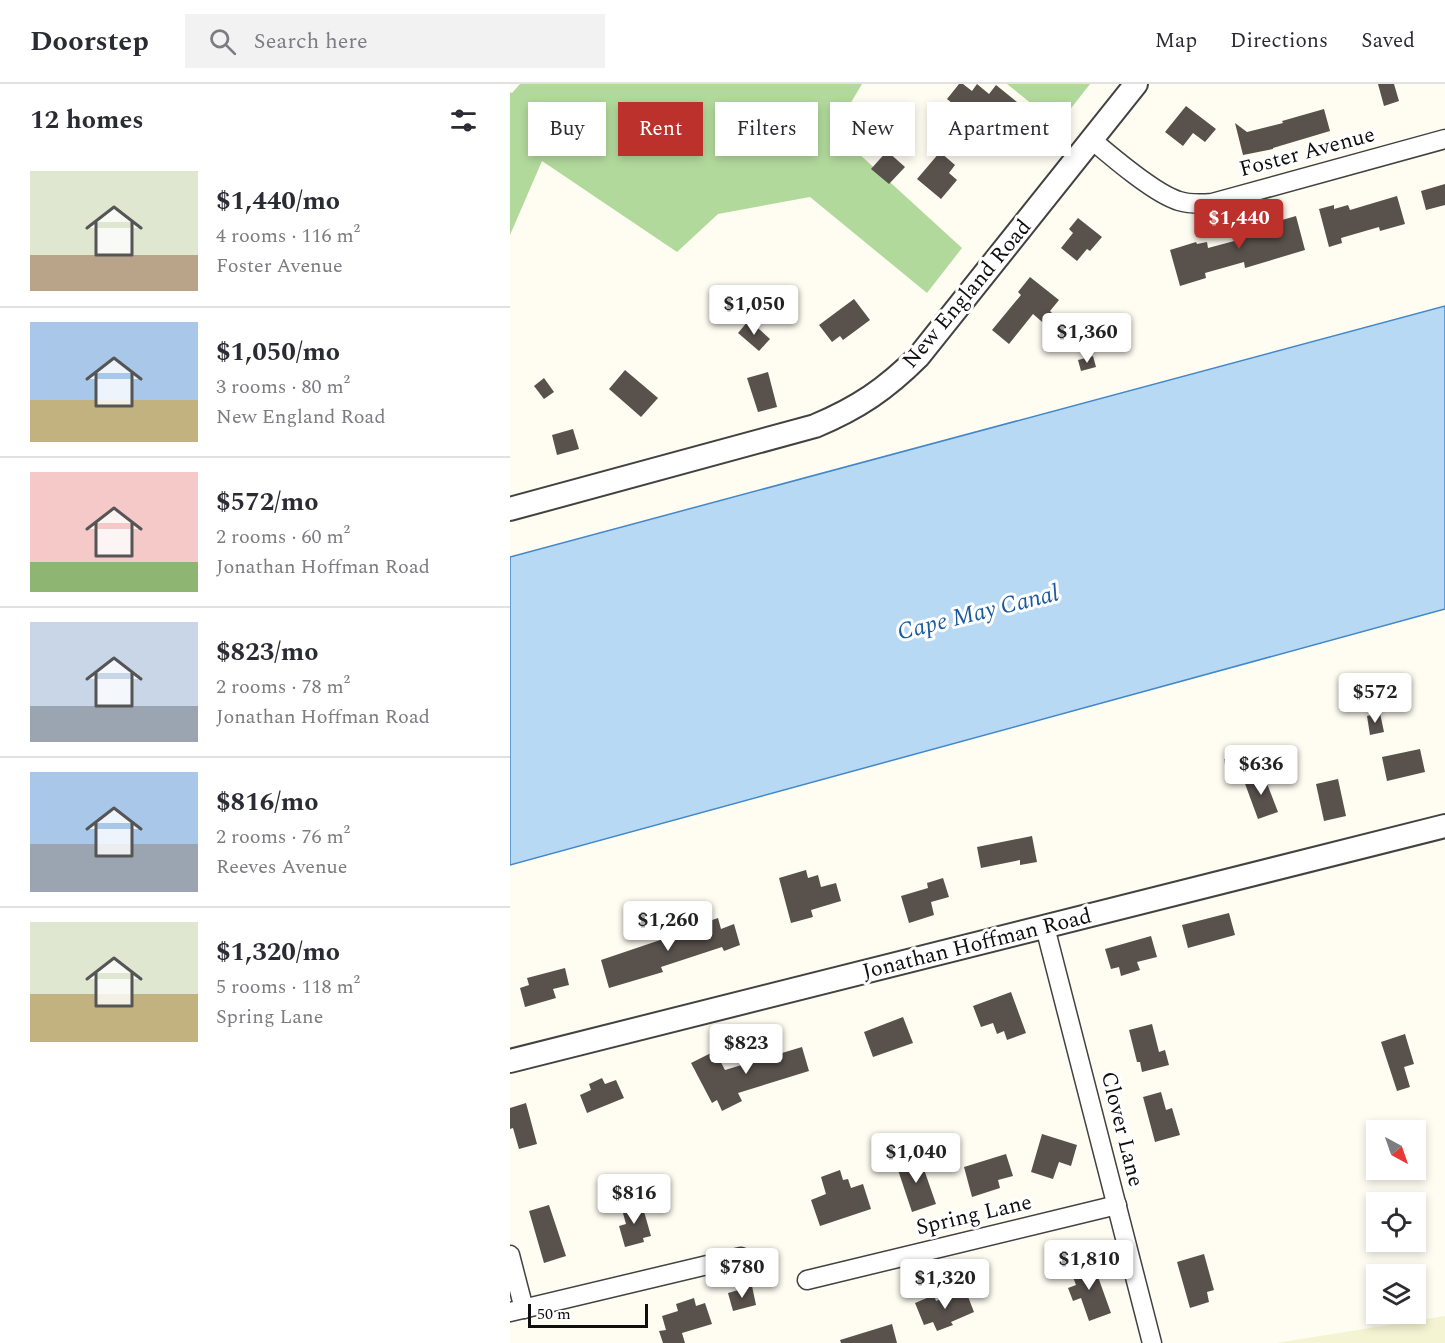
<!DOCTYPE html>
<meta charset="utf-8">
<style>
:root{--surface:#fff;--page:#f2f2f3;--text:#2b2b33;--muted:#7c7c81;--line:#e1e1e2;--accent:#bc312b}
body{margin:0;font-family:Spectral,serif;background:var(--page);color:var(--text);height:100vh;display:flex;flex-direction:column;font-size:22px;white-space:nowrap}
*{box-sizing:border-box;margin:0}
p{font-size:20px;color:var(--muted)}
.icon{flex:none;width:33px;height:33px;fill:none;stroke:currentColor;stroke-width:2;stroke-linecap:round;stroke-linejoin:round}
.map{position:relative;flex:1;overflow:hidden}
.drawer{display:flex;flex-direction:column;background:var(--surface);width:510px}
.drawer>*{flex:none}
.top-card{position:absolute;left:18px;top:18px;width:570px;height:54px;display:flex;gap:12px}
.needle{width:39px;rotate:140deg}
.buttons{position:absolute;left:856px;top:1036px;display:grid;gap:12px}
.buttons a{display:grid;place-items:center;width:60px;height:60px;border-radius:0px;background:var(--surface);box-shadow:0 3px 9px #0003;font-size:30px}
.scale{position:absolute;left:18px;bottom:15px;width:120px;box-sizing:border-box;padding-left:6px;border:3px solid #0f0f0f;border-top:0;font-size:16px;line-height:21px;white-space:nowrap;color:#0f0f0f;-webkit-text-stroke:4px #fff;paint-order:stroke}
.price{position:absolute;translate:-50% -51px;padding:0 14px;border-radius:6px;background:#fff;color:#222;font-size:20px;line-height:39px;filter:drop-shadow(0 2px 3px #0008)}
.price::after{content:'';position:absolute;left:50%;top:36px;width:18px;height:14px;margin-left:-9px;background:inherit;clip-path:polygon(0 0,100% 0,50% 100%)}
.price.active{background:var(--accent);color:#fff}
ul{padding:0;list-style:none}
li{display:flex;align-items:center;gap:18px;height:150px;padding:0 30px}
li+li{border-top:2px solid var(--line)}
li span{display:grid;place-items:center;flex:none;width:168px;height:120px;border-radius:0px;color:#555}
li>.icon{margin-inline-start:auto}
span .icon{width:72px;height:72px;fill:#fffc;stroke-width:1}
li b{font-size:26px}
h2{display:flex;justify-content:space-between;align-items:center;height:72px;padding:0 30px;font-size:26px}
.tag{padding:0 21px;border-radius:0px;background:var(--surface);box-shadow:0 3px 9px #0003;font-size:21px;line-height:54px}
.tag.active{background:var(--accent);color:#fff}
header{display:flex;align-items:center;gap:36px;box-sizing:border-box;height:84px;padding:0 30px;background:var(--surface);border-bottom:2px solid var(--line)}
header strong{font-size:28px}
nav{display:flex;gap:33px;margin-inline-start:auto;font-size:21px}
.search{width:420px;height:54px;background:var(--page);display:flex;align-items:center;gap:15px;box-sizing:border-box;padding:0 21px;border-radius:0px;color:var(--muted);font-size:22px}
main{display:flex;flex:1;min-height:0}
.map>svg:first-child{display:block}
.farmland{fill:#f4f4d2}
.forest{fill:#b2d99c}
.water{fill:#b8d9f4;stroke:#4187c9;stroke-width:1.5}
.building{fill:#58514c}
.lines{fill:none;stroke-linecap:round;stroke-linejoin:round}
.minor-casing{stroke:#424242;stroke-width:21}
.tertiary-casing{stroke:#424242;stroke-width:26}
.minor{stroke:#fff;stroke-width:18}
.tertiary{stroke:#fff;stroke-width:22}
.labels{text-anchor:middle;dominant-baseline:central;stroke-width:6;stroke-linejoin:round;paint-order:stroke}
.street-label{font-size:22px;fill:#0f0f0f;stroke:#fff}
.water-label{font-size:24px;font-style:italic;fill:#1b5a9e;stroke:#fff}
</style>
<header>
<strong>Doorstep</strong>
<div class="search"><svg class="icon" aria-label="search" viewBox="0 0 24 24"><circle cx="10" cy="10" r="6"/><path d="M15 15l6 6"/></svg>Search here</div>
<nav><a>Map</a><a>Directions</a><a>Saved</a></nav>
</header>
<main>
<section class="drawer">
<h2>12 homes<svg class="icon" aria-label="filters" viewBox="0 0 24 24"><path d="M4 7h16M4 17h16"/><circle cx="9" cy="7" r="2"/><circle cx="15" cy="17" r="2"/></svg></h2>
<ul>
<li><span style="background:linear-gradient(#dfe7d0 70%,#b9a48a 0)"><svg class="icon" aria-label="home" viewBox="0 0 24 24"><path d="M3 11l9-7 9 7M6 9v11h12V9"/></svg></span><div><b>$1,440/mo</b><p>4 rooms · 116 m²</p><p>Foster Avenue</p></div></li>
<li><span style="background:linear-gradient(#a9c7e8 65%,#c2b280 0)"><svg class="icon" aria-label="home" viewBox="0 0 24 24"><path d="M3 11l9-7 9 7M6 9v11h12V9"/></svg></span><div><b>$1,050/mo</b><p>3 rooms · 80 m²</p><p>New England Road</p></div></li>
<li><span style="background:linear-gradient(#f6c9c9 75%,#8fb573 0)"><svg class="icon" aria-label="home" viewBox="0 0 24 24"><path d="M3 11l9-7 9 7M6 9v11h12V9"/></svg></span><div><b>$572/mo</b><p>2 rooms · 60 m²</p><p>Jonathan Hoffman Road</p></div></li>
<li><span style="background:linear-gradient(#c9d6e8 70%,#9aa5b1 0)"><svg class="icon" aria-label="home" viewBox="0 0 24 24"><path d="M3 11l9-7 9 7M6 9v11h12V9"/></svg></span><div><b>$823/mo</b><p>2 rooms · 78 m²</p><p>Jonathan Hoffman Road</p></div></li>
<li><span style="background:linear-gradient(#a9c7e8 60%,#9aa5b1 0)"><svg class="icon" aria-label="home" viewBox="0 0 24 24"><path d="M3 11l9-7 9 7M6 9v11h12V9"/></svg></span><div><b>$816/mo</b><p>2 rooms · 76 m²</p><p>Reeves Avenue</p></div></li>
<li><span style="background:linear-gradient(#dfe7d0 60%,#c2b280 0)"><svg class="icon" aria-label="home" viewBox="0 0 24 24"><path d="M3 11l9-7 9 7M6 9v11h12V9"/></svg></span><div><b>$1,320/mo</b><p>5 rooms · 118 m²</p><p>Spring Lane</p></div></li>
</ul>
</section>
<div class="map">
<svg width="935" height="1259" viewBox="0 0 935 1259">
<rect width="100%" height="100%" fill="#fffdf2"/>
<!-- farmland -->
<polygon class="farmland" points="935,1232 935,1259 766,1259"/>
<!-- forest -->
<g class="forest">
<polygon points="10,0 352,0 324,47 452,164 417,209 300,113 208,130 167,168 32,77 0,151 0,8 2,9"/>
<polygon points="497,0 580,0 548,41"/>
</g>
<!-- water -->
<polygon class="water" points="935,222 935,525 0,781 0,473"/>
<!-- building -->
<g class="building">
<polygon points="449,0 453,0 462,7 467,0 479,10 486,1 507,18 498,30 493,26 485,36 479,31 470,42 437,15"/>
<polygon points="868,0 884,0 889,17 874,22"/>
<polygon points="676,22 706,45 695,58 683,49 673,62 655,48"/>
<polygon points="814,25 820,47 763,64 763,65 733,71 725,39 737,48 773,39 772,37"/>
<polygon points="377,67 395,83 379,100 361,85"/>
<polygon points="430,68 445,81 439,89 447,96 431,115 407,95"/>
<polygon points="935,100 935,121 916,126 911,107"/>
<polygon points="887,112 895,140 870,147 869,143 831,154 832,159 819,163 809,125 824,121 824,125 838,121 840,126"/>
<polygon points="786,132 795,166 735,184 734,178 695,189 696,194 670,202 660,166 686,158 687,160 697,158 698,164 728,156 727,149"/>
<polygon points="568,134 592,153 580,167 577,165 567,177 551,164 563,149 559,145"/>
<polygon points="520,193 549,216 540,227 546,233 538,243 523,230 499,260 482,246 511,211 508,208"/>
<polygon points="344,215 360,236 333,256 330,252 322,258 309,241"/>
<polygon points="239,236 260,255 249,267 228,249"/>
<polygon points="583,272 586,283 571,287 568,276"/>
<polygon points="115,286 148,314 131,333 99,305"/>
<polygon points="258,288 267,323 248,328 237,294"/>
<polygon points="34,294 44,308 34,315 24,302"/>
<polygon points="63,345 69,365 47,371 42,351"/>
<polygon points="870,629 874,648 860,651 857,632"/>
<polygon points="910,665 915,688 877,697 872,673"/>
<polygon points="736,672 738,685 716,688 714,675"/>
<polygon points="753,689 768,728 748,735 734,697"/>
<polygon points="828,695 836,732 814,737 806,700"/>
<polygon points="522,752 527,778 510,781 510,776 471,784 467,763"/>
<polygon points="296,786 298,794 308,791 311,803 326,799 331,817 301,826 303,833 281,839 269,794"/>
<polygon points="433,794 439,813 421,818 424,831 399,839 391,812 418,804 417,799"/>
<polygon points="719,829 725,851 678,864 672,841"/>
<polygon points="208,834 211,845 224,840 230,861 214,867 212,863 151,883 153,888 99,904 91,876 165,851 164,849"/>
<polygon points="641,852 647,873 627,878 630,886 611,892 609,883 601,885 595,865"/>
<polygon points="55,884 59,901 43,905 46,914 15,923 10,904 19,901 17,894"/>
<polygon points="501,908 516,949 497,956 494,947 487,950 483,939 471,943 463,922"/>
<polygon points="393,933 403,959 363,973 354,948"/>
<polygon points="642,940 649,968 655,966 659,981 632,988 630,978 627,978 619,946"/>
<polygon points="895,950 904,980 894,983 900,1003 887,1007 871,958"/>
<polygon points="292,963 299,987 228,1009 232,1017 212,1027 207,1016 202,1019 181,979 205,967 215,986"/>
<polygon points="92,994 95,1000 106,996 114,1014 77,1029 70,1011 81,1006 79,1000"/>
<polygon points="651,1008 656,1026 662,1024 670,1051 645,1058 633,1013"/>
<polygon points="16,1019 27,1060 9,1065 3,1044 0,1045 0,1024"/>
<polygon points="532,1050 567,1061 561,1082 549,1078 543,1095 521,1088"/>
<polygon points="496,1070 503,1092 488,1096 490,1104 462,1113 454,1083"/>
<polygon points="409,1071 426,1120 402,1128 388,1086 395,1083 393,1076"/>
<polygon points="330,1086 333,1096 338,1095 341,1104 353,1100 361,1125 310,1142 301,1116 316,1110 311,1093"/>
<polygon points="131,1117 141,1152 133,1154 134,1158 115,1163 109,1142 116,1140 111,1122"/>
<polygon points="39,1121 56,1172 34,1179 19,1127"/>
<polygon points="694,1170 704,1206 697,1208 699,1218 680,1224 667,1178"/>
<polygon points="582,1176 601,1229 579,1237 571,1214 563,1217 558,1204 566,1201 560,1185"/>
<polygon points="242,1202 246,1221 223,1227 218,1209"/>
<polygon points="455,1205 464,1228 441,1238 443,1241 427,1247 423,1238 414,1241 405,1219 424,1211 426,1217"/>
<polygon points="184,1214 186,1222 195,1219 202,1240 172,1249 175,1259 153,1259 149,1247 156,1246 152,1232 168,1227 166,1220"/>
<polygon points="382,1240 387,1259 331,1259 330,1256"/>
</g>
<g class="lines">
<!-- minor casing -->
<g class="minor-casing">
<g id="minor">
<path d="M582 56C602 73 645 110 669 117 679 120 691 120 702 119L935 55"/>
<polyline points="535,843 642,1259"/>
<polyline points="0,1171 14,1225"/>
<polyline points="297,1196 607,1121"/>
<polyline points="0,1228 231,1173"/>
</g>
</g>
<!-- tertiary casing -->
<g class="tertiary-casing">
<g id="tertiary">
<path d="M0 425 305 342C348 324 376 305 409 272L626 0"/>
<polyline points="0,977 935,742"/>
</g>
</g>
<!-- minor -->
<use href="#minor" class="minor"/>
<!-- tertiary -->
<use href="#tertiary" class="tertiary"/>
</g>
<g class="labels">
<!-- street labels -->
<g class="street-label">
<text transform="translate(797 68) rotate(-15)">Foster Avenue</text>
<text transform="translate(457 210) rotate(-50)">New England Road</text>
<text transform="translate(467 860) rotate(-14)">Jonathan Hoffman Road</text>
<text transform="translate(612 1045) rotate(76)">Clover Lane</text>
<text transform="translate(464 1131) rotate(-13)">Spring Lane</text>
</g>
<!-- water labels -->
<g class="water-label">
<text transform="translate(468 529) rotate(-14)">Cape May Canal</text>
</g>
</g>
</svg>
<div class="buttons">
<a><svg class="needle" viewBox="-14 -14 28 28"><path d="M0-13l5 13h-10z" fill="#e53935"/><path d="M0 13l5-13h-10z" fill="#7c7c81"/></svg></a>
<a><svg class="icon" aria-label="locate" viewBox="0 0 24 24"><circle cx="12" cy="12" r="6"/><path d="M12 2v4M12 18v4M2 12h4M18 12h4"/></svg></a>
<a><svg class="icon" aria-label="layers" viewBox="0 0 24 24"><path d="M12 4l9 5-9 5-9-5zM3 14l9 5 9-5"/></svg></a>
</div>
<div class="scale">50 m</div>
<b class="price active" style="left:729px;top:166px">$1,440</b>
<b class="price" style="left:244px;top:252px">$1,050</b>
<b class="price" style="left:577px;top:280px">$1,360</b>
<b class="price" style="left:865px;top:640px">$572</b>
<b class="price" style="left:751px;top:712px">$636</b>
<b class="price" style="left:158px;top:868px">$1,260</b>
<b class="price" style="left:236px;top:991px">$823</b>
<b class="price" style="left:406px;top:1100px">$1,040</b>
<b class="price" style="left:124px;top:1141px">$816</b>
<b class="price" style="left:579px;top:1207px">$1,810</b>
<b class="price" style="left:232px;top:1215px">$780</b>
<b class="price" style="left:435px;top:1226px">$1,320</b>
<div class="top-card">
<a class="tag">Buy</a>
<a class="tag active">Rent</a>
<a class="tag">Filters</a>
<a class="tag">New</a>
<a class="tag">Apartment</a>
</div>
</div>
</main>
